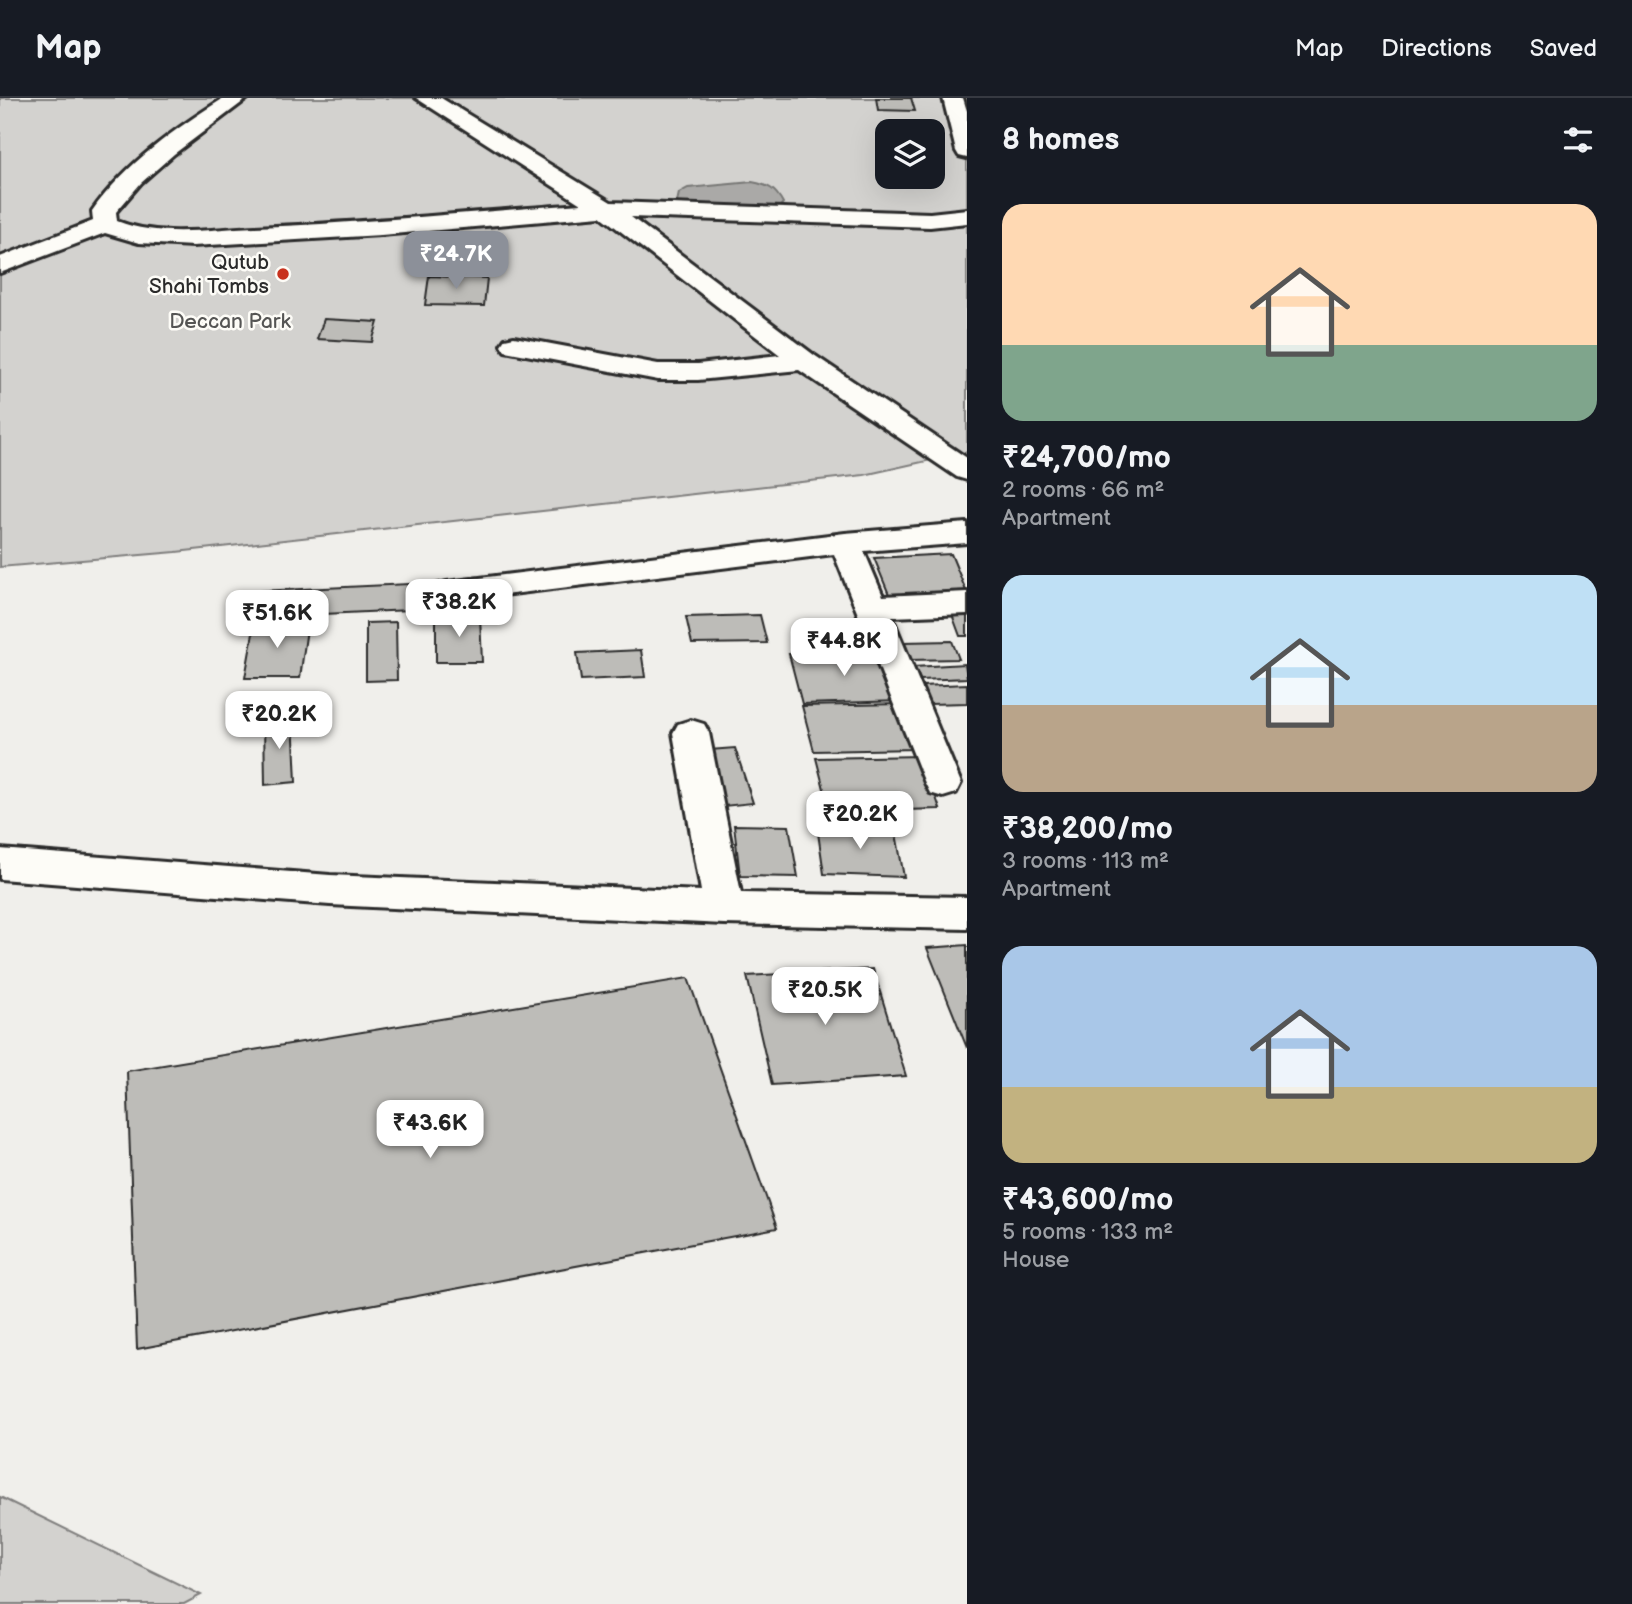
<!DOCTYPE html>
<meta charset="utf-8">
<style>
:root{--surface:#171b24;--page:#20242c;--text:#f1f3f6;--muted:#9ea1a6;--line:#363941;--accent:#8c9099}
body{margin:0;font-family:"Balsamiq Sans",sans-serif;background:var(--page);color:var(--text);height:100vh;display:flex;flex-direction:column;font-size:26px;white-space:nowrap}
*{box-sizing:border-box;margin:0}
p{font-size:23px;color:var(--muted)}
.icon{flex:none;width:38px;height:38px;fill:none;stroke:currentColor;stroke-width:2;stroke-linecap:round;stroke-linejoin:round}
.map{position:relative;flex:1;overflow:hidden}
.side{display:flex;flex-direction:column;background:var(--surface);width:665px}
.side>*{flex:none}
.fabs{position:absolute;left:875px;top:21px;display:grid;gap:14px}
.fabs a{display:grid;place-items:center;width:70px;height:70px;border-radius:14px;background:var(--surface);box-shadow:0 7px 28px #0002;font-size:35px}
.price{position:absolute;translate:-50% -60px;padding:0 16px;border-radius:14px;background:#fff;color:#222;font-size:23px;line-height:46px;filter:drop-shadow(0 2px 4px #0008)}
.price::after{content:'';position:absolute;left:50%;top:42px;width:21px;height:16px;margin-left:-10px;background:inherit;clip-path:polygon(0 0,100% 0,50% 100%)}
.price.on{background:var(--accent);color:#fff}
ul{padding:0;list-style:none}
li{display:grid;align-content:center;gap:14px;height:371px;padding:0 35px}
li span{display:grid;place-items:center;height:217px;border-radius:21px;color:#555}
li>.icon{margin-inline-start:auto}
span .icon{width:126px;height:126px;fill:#fffc;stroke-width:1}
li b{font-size:30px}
h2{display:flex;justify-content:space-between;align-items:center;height:84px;padding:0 35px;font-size:30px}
header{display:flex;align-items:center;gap:42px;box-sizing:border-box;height:98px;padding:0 35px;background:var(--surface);border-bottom:2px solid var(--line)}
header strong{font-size:33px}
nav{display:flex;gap:38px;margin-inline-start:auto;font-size:24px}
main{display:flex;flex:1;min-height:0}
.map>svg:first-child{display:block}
.green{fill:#d3d2cf;stroke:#7f7e7d;stroke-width:2;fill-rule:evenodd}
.water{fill:#aaa9a7;stroke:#777775;stroke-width:2}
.building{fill:#bdbcb8;stroke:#2b2b2b;stroke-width:2}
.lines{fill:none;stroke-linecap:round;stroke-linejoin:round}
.minor-casing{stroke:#2b2b2b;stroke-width:6}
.minor{fill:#fdfcf7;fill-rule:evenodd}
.poi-dot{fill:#c8321e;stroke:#fdfcf7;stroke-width:2.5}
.labels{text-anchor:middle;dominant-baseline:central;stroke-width:5;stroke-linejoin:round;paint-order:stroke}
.far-poi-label{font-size:21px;fill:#2b2b2b;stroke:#fdfcf7;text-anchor:end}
.far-park-label{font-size:21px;fill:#555554;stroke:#fdfcf7}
</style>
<header>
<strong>Map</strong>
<nav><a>Map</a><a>Directions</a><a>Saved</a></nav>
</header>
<main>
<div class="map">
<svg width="967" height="1506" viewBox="0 0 967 1506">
<rect width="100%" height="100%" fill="#f0efeb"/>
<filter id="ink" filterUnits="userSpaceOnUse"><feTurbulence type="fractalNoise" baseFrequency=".0143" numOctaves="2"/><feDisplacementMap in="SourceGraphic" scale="14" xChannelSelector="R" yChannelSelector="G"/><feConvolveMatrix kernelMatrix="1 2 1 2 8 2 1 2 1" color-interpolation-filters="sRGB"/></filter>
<g filter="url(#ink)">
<!-- green -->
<g class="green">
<path d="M0 0H967V354L864 377 176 454 0 469ZM887 33H933V79H887Z"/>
<polygon points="0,1399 201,1497 184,1506 0,1506"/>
</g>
<!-- water -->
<path class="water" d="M752 84C768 87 775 90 783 105L778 110H687L677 104 679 95 688 90Z"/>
<!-- building -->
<g class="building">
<polygon points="876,0 911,0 915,13 878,12"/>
<polygon points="429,178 487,180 484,208 425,207"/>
<polygon points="324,221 378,224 372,244 317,241"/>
<polygon points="951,456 967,495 890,499 874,460"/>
<polygon points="409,486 410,512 258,519 260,493"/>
<polygon points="967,510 967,538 960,538 950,511"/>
<polygon points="760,517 767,545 692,546 686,519"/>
<polygon points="436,518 480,518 482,564 436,564"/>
<polygon points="255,524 308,524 300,580 245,580"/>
<polygon points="396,524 397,582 366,583 366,525"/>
<polygon points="952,543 959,561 909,562 903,544"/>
<polygon points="641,552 645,579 581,582 577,555"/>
<polygon points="885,554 901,603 802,606 789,556"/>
<polygon points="965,566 967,580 920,582 914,569"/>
<polygon points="967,586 967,605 929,606 922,588"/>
<polygon points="901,606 916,651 814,653 802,608"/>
<polygon points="293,619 296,684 265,687 264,621"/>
<polygon points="735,650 753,705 714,709 697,653"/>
<polygon points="922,658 940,711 830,714 816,660"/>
<polygon points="734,727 789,728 798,779 740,778"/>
<polygon points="817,728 895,730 904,779 824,776"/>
<polygon points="967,847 967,950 927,850"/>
<polygon points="873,871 906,978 772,987 747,878"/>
<polygon points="688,880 777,1130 137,1251 127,973"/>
</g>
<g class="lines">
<!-- minor casing -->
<g class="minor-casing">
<g id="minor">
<path d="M224 0H248L174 56 141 85 116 114 117 123C160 140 209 131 255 129 364 125 473 114 581 106L416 0H441L611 104 930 115 967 111V125L930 129 631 119 814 257 967 360V382L957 379 799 272 698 282H658L505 253 501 247 505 241 514 239 658 266H698L780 257 601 118 381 137 193 148 139 145 105 135 0 175V159L93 123 92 113C125 66 176 30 224 0Z"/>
<polygon points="943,0 963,0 967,13 967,60 959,58 956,53"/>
<polygon points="967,425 967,445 864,453 883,498 967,494 967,516 892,519 961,685 956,695 943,699 930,695 925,685 834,456 447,504 436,501 431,494 436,487 447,484 845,435"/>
<polygon points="691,622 704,626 709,635 741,795 967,799 967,831 724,826 330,807 0,781 0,751 330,777 701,793 673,635 678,626"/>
</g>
</g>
<!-- minor -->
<use href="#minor" class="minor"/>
</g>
</g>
<!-- markers -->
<circle class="poi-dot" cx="283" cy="176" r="7"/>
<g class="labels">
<!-- far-poi labels -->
<g class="far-poi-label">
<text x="269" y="164">Qutub<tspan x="269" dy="24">Shahi Tombs</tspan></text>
</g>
<!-- far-park labels -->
<g class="far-park-label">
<text x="230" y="223">Deccan Park</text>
</g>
</g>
</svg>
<div class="fabs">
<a><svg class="icon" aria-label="layers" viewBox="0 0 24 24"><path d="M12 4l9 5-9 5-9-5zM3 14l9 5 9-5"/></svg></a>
</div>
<b class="price on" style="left:456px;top:193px">₹24.7K</b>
<b class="price" style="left:459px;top:541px">₹38.2K</b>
<b class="price" style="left:277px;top:552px">₹51.6K</b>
<b class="price" style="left:844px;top:580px">₹44.8K</b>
<b class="price" style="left:279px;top:653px">₹20.2K</b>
<b class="price" style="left:860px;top:753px">₹20.2K</b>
<b class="price" style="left:825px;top:929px">₹20.5K</b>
<b class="price" style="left:430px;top:1062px">₹43.6K</b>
</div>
<section class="side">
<h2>8 homes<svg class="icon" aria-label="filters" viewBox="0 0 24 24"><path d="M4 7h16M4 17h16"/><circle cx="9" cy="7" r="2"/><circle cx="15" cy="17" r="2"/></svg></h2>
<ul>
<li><span style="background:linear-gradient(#ffd9b3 65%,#7fa58c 0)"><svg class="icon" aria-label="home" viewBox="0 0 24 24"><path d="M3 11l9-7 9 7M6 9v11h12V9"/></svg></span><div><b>₹24,700/mo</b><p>2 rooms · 66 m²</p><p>Apartment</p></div></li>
<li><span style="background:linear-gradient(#bfe0f5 60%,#b9a48a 0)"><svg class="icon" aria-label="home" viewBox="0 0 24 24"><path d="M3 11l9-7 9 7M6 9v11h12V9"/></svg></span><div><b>₹38,200/mo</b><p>3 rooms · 113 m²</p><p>Apartment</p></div></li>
<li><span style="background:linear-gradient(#a9c7e8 65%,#c2b280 0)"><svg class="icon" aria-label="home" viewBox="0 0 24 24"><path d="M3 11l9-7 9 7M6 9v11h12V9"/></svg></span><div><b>₹43,600/mo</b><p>5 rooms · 133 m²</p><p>House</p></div></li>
</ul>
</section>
</main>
